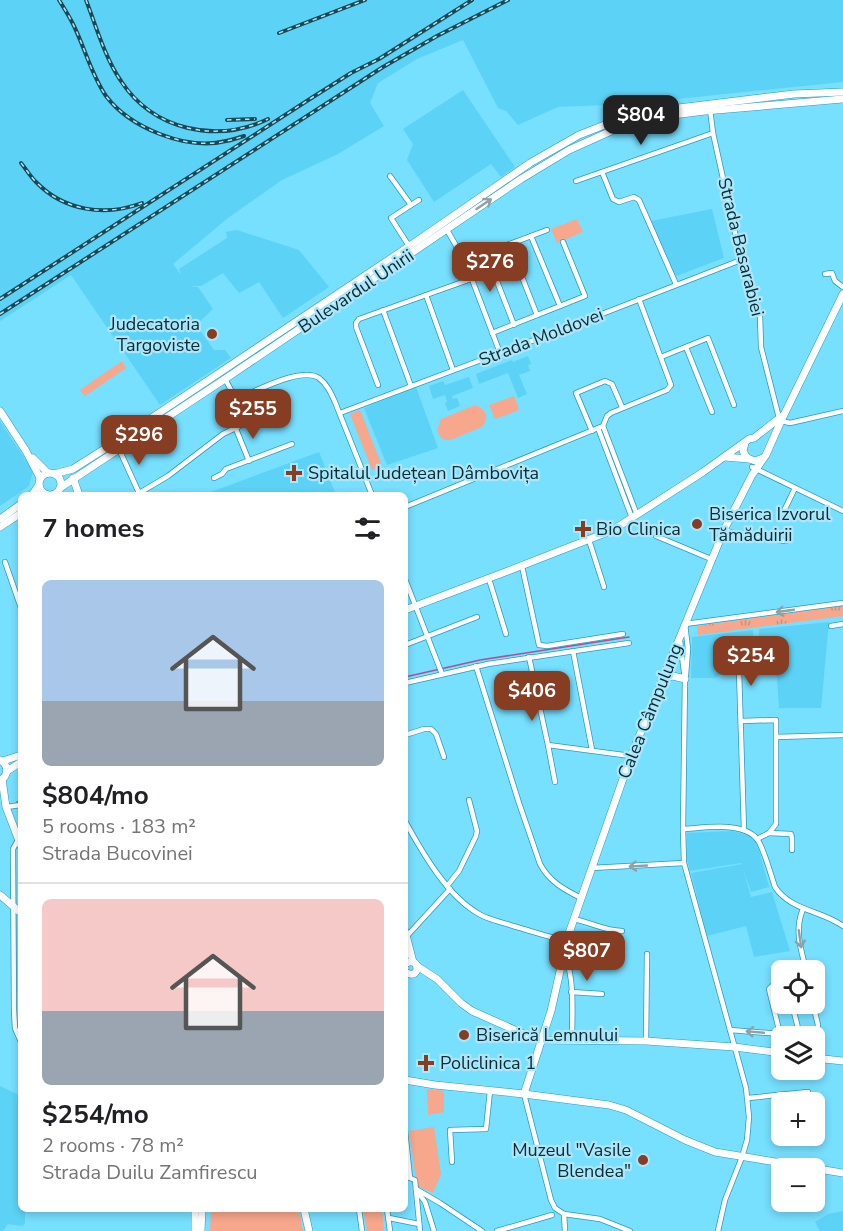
<!DOCTYPE html>
<meta charset="utf-8">
<style>
:root{--surface:#fff;--page:#f6f6f6;--text:#202124;--muted:#757577;--line:#e0e0e0;--accent:#863d22}
body{margin:0;font-family:"Nunito Sans",sans-serif;background:var(--page);color:var(--text);height:100vh;display:flex;flex-direction:column;font-size:22px;white-space:nowrap}
*{box-sizing:border-box;margin:0}
p{font-size:20px;color:var(--muted)}
.icon{flex:none;width:33px;height:33px;fill:none;stroke:currentColor;stroke-width:2;stroke-linecap:round;stroke-linejoin:round}
.map{position:relative;flex:1;overflow:hidden}
.drawer{position:absolute;left:18px;top:492px;width:390px;height:720px;display:flex;flex-direction:column;background:var(--surface);border-radius:9px;box-shadow:0 3px 9px #0003}
.drawer>*{flex:none}
.controls{position:absolute;left:771px;top:960px;display:grid;gap:12px}
.controls a{display:grid;place-items:center;width:54px;height:54px;border-radius:9px;background:var(--surface);box-shadow:0 3px 9px #0003;font-size:30px}
.price{position:absolute;translate:-50% -51px;padding:0 14px;border-radius:12px;background:var(--accent);color:#fff;font-size:20px;line-height:39px;filter:drop-shadow(0 2px 3px #0008)}
.price::after{content:'';position:absolute;left:50%;top:36px;width:18px;height:14px;margin-left:-9px;background:inherit;clip-path:polygon(0 0,100% 0,50% 100%)}
.price.on{background:#222;color:#fff}
ul{padding:0;list-style:none}
li{display:grid;align-content:center;gap:12px;height:318px;padding:0 24px}
li+li{border-top:2px solid var(--line)}
li span{display:grid;place-items:center;height:186px;border-radius:9px;color:#555}
li>.icon{margin-inline-start:auto}
span .icon{width:108px;height:108px;fill:#fffc;stroke-width:1}
li b{font-size:26px}
h2{display:flex;justify-content:space-between;align-items:center;height:72px;padding:0 24px;font-size:26px}
.map>svg:first-child{display:block}
.built{fill:#5cd3f6}
.grass{fill:url(#grass-tufts)}
.park{fill:#f6a78c}
.lines{fill:none;stroke-linecap:round;stroke-linejoin:round}
.stream{stroke:#b25095;stroke-width:1.5}
.street-casing{stroke:#299bb9;stroke-width:6}
.secondary-casing{stroke:#299bb9;stroke-width:8}
.street{stroke:#fff;stroke-width:4.5}
.secondary{stroke:#fff;stroke-width:7}
.rail-casing{stroke:#1a4855;stroke-width:4}
.rail{stroke:#ade6f9;stroke-width:1.5;stroke-dasharray:4.5;stroke-linecap:butt}
.oneway{stroke:#90a0a4}
.poi-dot{fill:#863d22;stroke:#ade6f9;stroke-width:2}
.labels{text-anchor:middle;dominant-baseline:central;stroke-width:4.5;stroke-linejoin:round;paint-order:stroke}
.street-label{font-size:18px;fill:#082c35;stroke:#ade6f9}
.poi-label{font-size:18px;fill:#082c35;stroke:#ade6f9;text-anchor:start}
</style>
<div class="map">
<svg width="843" height="1231" viewBox="0 0 843 1231">
<defs>
<pattern id="grass-tufts" width="24" height="20" patternUnits="userSpaceOnUse" patternTransform="scale(1.5)"><rect width="24" height="20" fill="#f6a78c"/><path d="M3 7l-1-3M5 7V3M7 7l1-3M15 17l-1-3M17 17v-4M19 17l1-3" fill="none" stroke="#d19079"/></pattern>
</defs>
<rect width="100%" height="100%" fill="#77dfff"/>
<!-- built -->
<g class="built">
<polygon points="0,0 843,0 843,82 628,104 558,107 518,125 506,111 498,108 463,40 417,59 378,83 370,103 384,126 338,154 282,180 228,218 173,264 181,275 179,269 227,238 226,232 237,230 299,250 329,287 283,318 259,282 239,293 223,273 201,286 189,286 198,287 213,309 196,325 214,350 225,350 231,358 160,405 71,275 0,321"/>
<polygon points="463,90 515,167 501,177 491,164 434,202 407,160 413,144 403,129"/>
<polygon points="712,209 724,258 676,276 651,221"/>
<polygon points="528,356 531,364 528,365 530,371 519,375 527,394 518,398 508,373 479,384 476,374 512,360 513,362"/>
<polygon points="469,377 473,388 452,396 453,399 457,398 460,406 448,411 445,403 447,402 445,395 433,399 429,386 443,381 445,385"/>
<polygon points="416,387 438,448 387,465 364,408"/>
<polygon points="0,421 33,471 29,486 0,506"/>
<polygon points="319,452 336,495 203,495 292,462"/>
<polygon points="829,622 821,708 779,708 776,665 759,665 759,629"/>
<polygon points="753,630 755,665 738,666 737,675 719,675 716,678 691,678 692,637"/>
<polygon points="732,831 748,835 757,842 769,887 751,892 743,869 751,897 772,892 790,951 754,957 746,926 707,936 691,873 742,864 741,863 690,871 687,860 687,833"/>
<polygon points="0,1086 21,1096 21,1209 26,1209 25,1211 25,1223 23,1226 8,1224 3,1231 0,1231"/>
<polygon points="843,1211 843,1231 820,1231 815,1222 828,1214"/>
</g>
<!-- grass -->
<polygon class="grass" points="843,606 843,616 698,635 697,626"/>
<!-- park -->
<g class="park">
<polygon points="577,219 583,232 557,243 551,229"/>
<polygon points="122,361 126,368 85,396 80,390"/>
<polygon points="514,396 519,410 495,419 489,405"/>
<path d="M475 405C486 409 490 417 482 427 475 429 454 440 448 440 441 440 439 435 437 430L441 419Z"/>
<polygon points="360,410 382,466 372,470 350,414"/>
<polygon points="427,1089 444,1091 444,1112 428,1115"/>
<polygon points="434,1127 441,1174 433,1193 417,1186 409,1131"/>
<polygon points="211,1209 299,1209 303,1231 210,1231"/>
<polygon points="363,1209 382,1209 384,1231 367,1231"/>
</g>
<g class="lines">
<!-- stream -->
<g class="stream">
<polyline points="405,677 480,660 629,637"/>
<polyline points="17,802 21,801"/>
</g>
<!-- street casing -->
<g class="street-casing">
<g id="street">
<polyline points="710,109 713,133 741,260 760,315 761,347 779,418"/>
<polyline points="602,172 613,199 619,202 634,197 639,200 676,284"/>
<polyline points="390,176 411,205 391,218 409,246"/>
<polyline points="576,181 713,133"/>
<polyline points="411,205 419,200"/>
<polyline points="447,230 465,261 500,353"/>
<polyline points="509,244 537,315"/>
<polyline points="486,253 514,325"/>
<polyline points="465,261 547,230"/>
<polyline points="825,274 832,273 835,281 843,287"/>
<polyline points="426,295 453,370"/>
<polyline points="560,306 585,296 563,242"/>
<polyline points="383,310 411,386"/>
<polyline points="492,333 560,306 531,236"/>
<polyline points="686,347 712,412"/>
<polyline points="661,357 708,338 734,405"/>
<polyline points="378,385 356,327 356,323 359,319 471,279"/>
<path d="M236 399C255 392 301 366 319 378 327 384 331 393 335 402L372 495"/>
<polyline points="340,413 553,333 741,260"/>
<polyline points="781,421 790,423 843,411"/>
<polyline points="598,428 632,518"/>
<polyline points="236,429 249,461"/>
<polyline points="592,431 576,393 605,381 612,384 622,407"/>
<polyline points="119,449 139,493"/>
<polyline points="752,467 843,511"/>
<polyline points="214,478 222,474 226,469 292,444"/>
<polyline points="136,495 168,476 223,434 244,424 244,421 236,399 225,379"/>
<polyline points="405,507 603,426"/>
<polyline points="783,513 795,488"/>
<polyline points="637,515 603,426 607,416 611,413 667,390 671,385 639,299"/>
<polyline points="724,530 742,536 786,541"/>
<polyline points="656,536 711,559"/>
<polyline points="589,540 604,587"/>
<polyline points="5,562 21,608"/>
<polyline points="522,566 539,645 547,646 623,634"/>
<polyline points="405,579 442,674"/>
<polyline points="489,579 506,634"/>
<polyline points="831,626 843,624"/>
<polyline points="680,641 685,679 683,829 684,863 746,1088 749,1117 747,1140 742,1157 725,1200 718,1231"/>
<polyline points="405,645 477,617"/>
<polyline points="573,651 592,750"/>
<polyline points="529,657 548,745 555,782"/>
<path d="M476 666 519 803 540 864C549 881 563 889 581 898"/>
<polyline points="686,675 688,649 685,624 843,603"/>
<polyline points="405,683 488,664 629,643"/>
<polyline points="741,721 776,720 776,824 769,833 757,839"/>
<polyline points="405,735 424,729 431,729 436,734 444,757"/>
<polyline points="776,737 843,735"/>
<polyline points="548,745 631,756"/>
<polyline points="6,807 21,805"/>
<path d="M405 821C422 852 447 896 479 914 489 920 502 922 513 926 531 931 549 937 566 941"/>
<path d="M683 829C704 828 747 820 759 842 766 856 770 872 775 887 791 911 821 910 843 926"/>
<polyline points="744,830 739,671 742,668 780,667"/>
<polyline points="769,833 791,834 792,838 792,850"/>
<polyline points="18,840 13,849 14,1010 15,1028 21,1042"/>
<polyline points="591,868 684,863"/>
<polyline points="447,886 459,871 476,836 477,831 469,800"/>
<path d="M803 909C794 930 801 949 806 970"/>
<path d="M573 919C590 922 605 931 622 931"/>
<polyline points="407,936 450,889"/>
<path d="M565 955C575 981 572 1013 572 1040"/>
<polyline points="571,992 602,994"/>
<polyline points="792,1004 800,1036"/>
<polyline points="730,1030 807,1036"/>
<polyline points="780,1034 769,989 772,986 782,984"/>
<polyline points="810,1036 816,1034 818,1025 813,1004"/>
<polyline points="646,1041 647,954"/>
<polyline points="524,1094 551,1200 555,1208 564,1214"/>
<polyline points="748,1098 808,1092"/>
<polyline points="405,1130 410,1178"/>
<polyline points="452,1162 450,1130 486,1129 490,1091"/>
<polyline points="405,1176 415,1180 420,1231"/>
<polyline points="416,1189 440,1203 482,1231"/>
<polyline points="417,1191 425,1202 434,1231"/>
<polyline points="359,1209 362,1231"/>
<polyline points="387,1209 390,1231"/>
<polyline points="564,1214 600,1219 630,1231"/>
<polyline points="564,1214 565,1231"/>
<polyline points="389,1218 419,1224"/>
<polyline points="497,1231 552,1215"/>
</g>
</g>
<!-- secondary casing -->
<g class="secondary-casing">
<g id="secondary">
<polyline points="0,411 26,451 40,478"/>
<polyline points="745,443 743,451 747,458 755,461 763,458"/>
<polyline points="725,457 749,459"/>
<polyline points="33,458 48,473"/>
<circle cx="50" cy="484" r="11"/>
<polyline points="54,474 73,469 114,443 417,241 530,163 579,135 625,117 654,111 794,94 843,92"/>
<polyline points="73,478 79,495"/>
<polyline points="60,488 225,379 521,179 569,150 629,123 665,116 705,111 843,99"/>
<polyline points="32,495 39,485"/>
<polyline points="0,519 21,504"/>
<polyline points="0,527 21,513"/>
<polyline points="405,610 508,571 613,530 703,472 749,439 754,438 782,416"/>
<polyline points="663,679 673,676 685,679"/>
<path d="M0 760C9 765 9 775 0 781"/>
<polyline points="3,761 21,755"/>
<polyline points="7,771 21,762"/>
<polyline points="2,779 6,807 21,846"/>
<polyline points="0,895 21,913"/>
<polyline points="405,931 413,962"/>
<path d="M405 964C421 954 421 982 405 972"/>
<polyline points="417,966 437,979 461,1003 472,1011 535,1039 543,1040 646,1041 734,1047 782,1053"/>
<polyline points="814,1058 843,1061"/>
<polyline points="405,1080 435,1085 524,1094 609,1105 626,1110 685,1140 715,1152 843,1173"/>
<polyline points="524,1094 551,1011 568,936 631,756 724,530 752,475 766,455 781,421 843,294"/>
<polyline points="195,1209 195,1231"/>
<polyline points="304,1209 309,1231"/>
<polyline points="201,1231 202,1209"/>
</g>
</g>
<!-- street -->
<use href="#street" class="street"/>
<!-- secondary -->
<use href="#secondary" class="secondary"/>
<!-- rail casing -->
<g class="rail-casing">
<g id="rail">
<path d="M59 0C64 8 69 16 73 24 85 48 91 74 106 96 130 128 187 151 226 141 232 140 238 138 244 136"/>
<path d="M86 0C96 26 105 58 121 81 153 130 216 144 268 119"/>
<polyline points="279,33 365,0"/>
<polyline points="227,120 255,119"/>
<path d="M21 163C26 169 30 176 36 182 64 211 105 217 142 203"/>
<polyline points="0,299 313,97 351,73 379,59 472,0"/>
<polyline points="0,314 383,67 437,36 508,0"/>
</g>
</g>
<!-- rail -->
<use href="#rail" class="rail"/>
</g>
<!-- one-way arrows -->
<defs><path id="oneway-shaft" d="M-6 0H5M1.5-3L5.5 0L1.5 3" fill="none" stroke-width="1.6" stroke-linecap="round" stroke-linejoin="round" transform="scale(1.5)"/></defs>
<g class="oneway">
<use href="#oneway-shaft" transform="translate(484 204) rotate(-34)"/>
<use href="#oneway-shaft" transform="translate(785 611) rotate(172)"/>
<use href="#oneway-shaft" transform="translate(638 866) rotate(177)"/>
<use href="#oneway-shaft" transform="translate(800 939) rotate(82)"/>
<use href="#oneway-shaft" transform="translate(755 1032) rotate(-175)"/>
</g>
<!-- markers -->
<g class="poi-dot">
<circle cx="212" cy="334" r="6"/>
<path d="M291 464h6v6h6v6h-6v6h-6v-6h-6v-6h6z"/>
<circle cx="697" cy="524" r="6"/>
<path d="M580 520h6v6h6v6h-6v6h-6v-6h-6v-6h6z"/>
<circle cx="464" cy="1035" r="6"/>
<path d="M423 1054h6v6h6v6h-6v6h-6v-6h-6v-6h6z"/>
<circle cx="643" cy="1160" r="6"/>
</g>
<g class="labels">
<!-- street labels -->
<g class="street-label">
<text transform="translate(741 247) rotate(76)">Strada Basarabiei</text>
<text transform="translate(356 291) rotate(-34)">Bulevardul Unirii</text>
<text transform="translate(541 337) rotate(-21)">Strada Moldovei</text>
<text transform="translate(650 711) rotate(-68)">Calea Câmpulung</text>
</g>
<!-- poi labels -->
<g class="poi-label">
<text x="200" y="324" text-anchor="end">Judecatoria<tspan x="200" dy="21">Targoviste</tspan></text>
<text x="308" y="473">Spitalul Județean Dâmbovița</text>
<text x="709" y="514">Biserica Izvorul<tspan x="709" dy="21">Tămăduirii</tspan></text>
<text x="596" y="529">Bio Clinica</text>
<text x="476" y="1035">Biserică Lemnului</text>
<text x="440" y="1063">Policlinica 1</text>
<text x="631" y="1150" text-anchor="end">Muzeul "Vasile<tspan x="631" dy="21">Blendea"</tspan></text>
</g>
</g>
</svg>
<div class="controls">
<a><svg class="icon" aria-label="locate" viewBox="0 0 24 24"><circle cx="12" cy="12" r="6"/><path d="M12 2v4M12 18v4M2 12h4M18 12h4"/></svg></a>
<a><svg class="icon" aria-label="layers" viewBox="0 0 24 24"><path d="M12 4l9 5-9 5-9-5zM3 14l9 5 9-5"/></svg></a>
<a>+</a>
<a>−</a>
</div>
<b class="price on" style="left:641px;top:146px">$804</b>
<b class="price" style="left:490px;top:293px">$276</b>
<b class="price" style="left:253px;top:440px">$255</b>
<b class="price" style="left:139px;top:466px">$296</b>
<b class="price" style="left:751px;top:687px">$254</b>
<b class="price" style="left:532px;top:722px">$406</b>
<b class="price" style="left:587px;top:982px">$807</b>
<section class="drawer">
<h2>7 homes<svg class="icon" aria-label="filters" viewBox="0 0 24 24"><path d="M4 7h16M4 17h16"/><circle cx="9" cy="7" r="2"/><circle cx="15" cy="17" r="2"/></svg></h2>
<ul>
<li><span style="background:linear-gradient(#a9c7e8 65%,#9aa5b1 0)"><svg class="icon" aria-label="home" viewBox="0 0 24 24"><path d="M3 11l9-7 9 7M6 9v11h12V9"/></svg></span><div><b>$804/mo</b><p>5 rooms · 183 m²</p><p>Strada Bucovinei</p></div></li>
<li><span style="background:linear-gradient(#f6c9c9 60%,#9aa5b1 0)"><svg class="icon" aria-label="home" viewBox="0 0 24 24"><path d="M3 11l9-7 9 7M6 9v11h12V9"/></svg></span><div><b>$254/mo</b><p>2 rooms · 78 m²</p><p>Strada Duilu Zamfirescu</p></div></li>
</ul>
</section>
</div>
